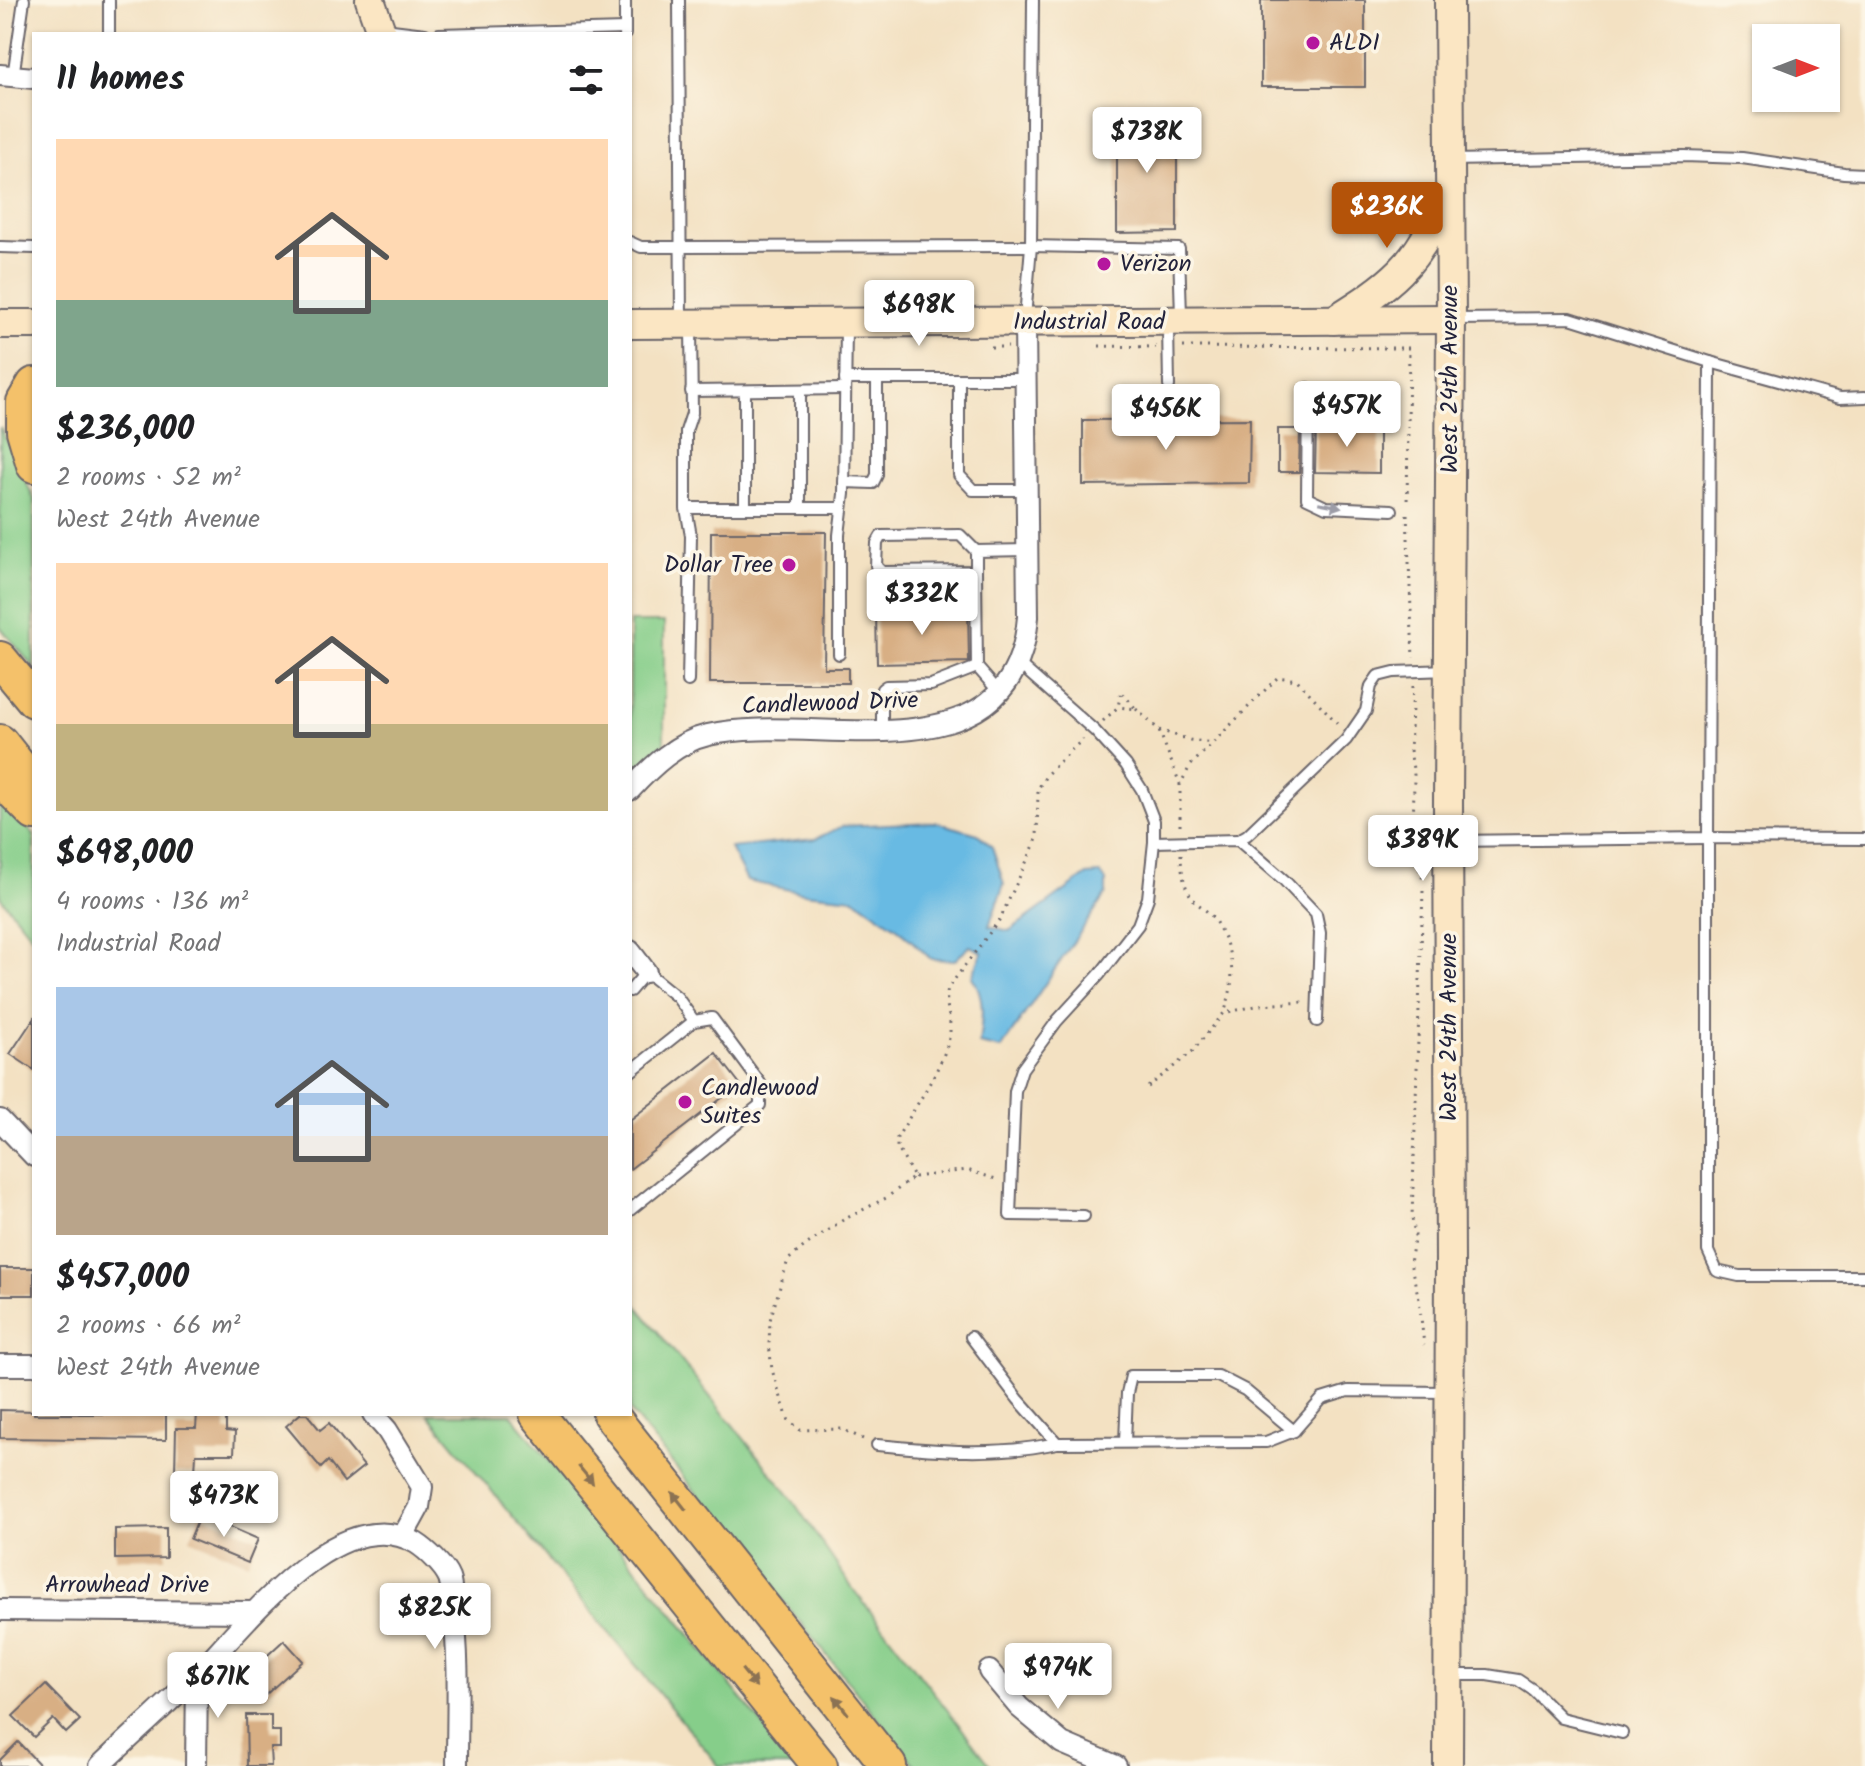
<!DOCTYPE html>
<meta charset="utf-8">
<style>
:root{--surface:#fff;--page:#f2f2f2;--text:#202124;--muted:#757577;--accent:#b45309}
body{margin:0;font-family:Kalam,sans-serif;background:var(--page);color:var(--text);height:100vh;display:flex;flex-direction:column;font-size:30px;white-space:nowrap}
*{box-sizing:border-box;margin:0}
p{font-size:26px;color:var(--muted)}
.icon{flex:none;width:44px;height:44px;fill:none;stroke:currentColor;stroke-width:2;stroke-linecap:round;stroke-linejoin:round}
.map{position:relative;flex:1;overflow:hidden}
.sheet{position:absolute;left:32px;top:32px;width:600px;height:1384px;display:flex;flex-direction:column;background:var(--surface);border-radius:0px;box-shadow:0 2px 6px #0004}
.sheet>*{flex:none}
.needle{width:52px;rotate:90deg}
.buttons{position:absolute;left:1752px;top:24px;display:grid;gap:16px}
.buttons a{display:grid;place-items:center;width:88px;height:88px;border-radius:0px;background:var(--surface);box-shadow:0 2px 6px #0004;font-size:40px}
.price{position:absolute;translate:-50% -68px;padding:0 18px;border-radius:8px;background:#fff;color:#222;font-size:26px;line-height:52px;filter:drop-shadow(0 2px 4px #0008)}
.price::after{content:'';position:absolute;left:50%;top:48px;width:24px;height:18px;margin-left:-12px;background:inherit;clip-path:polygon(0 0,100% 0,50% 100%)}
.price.current{background:var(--accent);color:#fff}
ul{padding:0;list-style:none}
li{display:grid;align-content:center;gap:16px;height:424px;padding:0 24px}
li span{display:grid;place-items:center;height:248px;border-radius:0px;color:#555}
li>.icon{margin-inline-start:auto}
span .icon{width:144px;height:144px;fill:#fffc;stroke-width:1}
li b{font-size:34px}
h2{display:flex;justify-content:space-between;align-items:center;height:96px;padding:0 24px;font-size:34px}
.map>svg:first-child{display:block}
.green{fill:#86ce8a;stroke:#547862;stroke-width:2}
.water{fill:#67bae3;stroke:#446e8f;stroke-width:2}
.building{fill:#d8af84}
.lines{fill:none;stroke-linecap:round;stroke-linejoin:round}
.lane-casing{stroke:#6b656a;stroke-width:14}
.street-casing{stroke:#6b656a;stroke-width:24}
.secondary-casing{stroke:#6b656a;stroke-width:32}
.highway-casing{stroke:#6b656a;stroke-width:38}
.path{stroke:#6b656a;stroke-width:3;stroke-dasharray:2 6;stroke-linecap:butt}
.lane{stroke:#fff;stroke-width:10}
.street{stroke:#fff;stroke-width:20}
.secondary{stroke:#fbe6c3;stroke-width:28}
.highway{stroke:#f4c16a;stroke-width:34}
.oneway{fill:#9c9ca7}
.oneway2{fill:#8b7252}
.poi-dot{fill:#b5179e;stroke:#fcf5e5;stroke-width:3}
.labels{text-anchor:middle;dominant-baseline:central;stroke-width:7;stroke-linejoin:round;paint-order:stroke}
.poi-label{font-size:24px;fill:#22223b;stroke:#fcf5e5;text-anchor:start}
.street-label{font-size:24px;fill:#22223b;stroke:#fcf5e5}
</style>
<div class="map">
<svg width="1865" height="1766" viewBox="0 0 1865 1766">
<rect width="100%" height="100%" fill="#fcf5e5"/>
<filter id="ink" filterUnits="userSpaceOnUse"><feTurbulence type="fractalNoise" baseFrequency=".0125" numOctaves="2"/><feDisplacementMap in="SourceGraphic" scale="16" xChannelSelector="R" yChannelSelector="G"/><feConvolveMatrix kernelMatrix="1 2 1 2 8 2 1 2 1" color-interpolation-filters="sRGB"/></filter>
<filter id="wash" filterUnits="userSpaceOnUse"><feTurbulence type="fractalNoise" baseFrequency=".006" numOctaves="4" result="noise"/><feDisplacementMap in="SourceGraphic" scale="32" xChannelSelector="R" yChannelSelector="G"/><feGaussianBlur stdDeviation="1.8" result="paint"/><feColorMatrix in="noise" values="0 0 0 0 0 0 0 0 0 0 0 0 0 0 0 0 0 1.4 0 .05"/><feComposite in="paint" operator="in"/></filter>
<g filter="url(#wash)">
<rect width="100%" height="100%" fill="#f3e1c2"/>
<!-- green -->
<g class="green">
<polygon points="0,427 34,499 34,668 0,627"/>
<polygon points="630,622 664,622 664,744 630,773"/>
<polygon points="0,797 34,835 34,939 0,897"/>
<polygon points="630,1297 789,1495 853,1589 991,1766 916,1766 632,1413 630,1410"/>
<polygon points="428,1414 511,1414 796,1766 719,1766"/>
</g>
<!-- water -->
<path class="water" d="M935 822 978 834 992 847 1004 884 989 926 1009 931 1087 875 1101 874 1106 881V894L1001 1049 979 1044C982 1021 986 996 972 977L982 952 970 946 955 960 931 959 900 930 854 898 804 893 747 881 730 848 815 839 843 826Z"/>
<g id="blocks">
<!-- building -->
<g class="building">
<rect x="1261" y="0" width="104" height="87"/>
<polygon points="1177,117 1177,232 1117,233 1117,118"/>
<polygon points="1250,419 1249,483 1083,485 1083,420"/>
<polygon points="1330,423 1364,423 1364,431 1379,431 1379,473 1315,472 1316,429 1330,429"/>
<polygon points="1278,429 1300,429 1299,472 1278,472"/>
<polygon points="711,532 826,532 824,668 848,668 848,683 710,683"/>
<polygon points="968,610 969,662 877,664 876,611"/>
<polygon points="34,1018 34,1070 10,1054"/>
<polygon points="716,1053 740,1084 630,1169 630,1120"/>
<rect x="0" y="1268" width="34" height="27"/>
<polygon points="0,1410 34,1411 34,1414 166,1414 166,1440 0,1438"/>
<polygon points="197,1414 226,1414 226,1431 235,1432 234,1454 196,1454 195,1473 175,1473 176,1428 196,1428"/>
<polygon points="300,1414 307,1414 320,1430 329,1423 364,1466 344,1482 328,1461 321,1468 286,1426"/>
<polygon points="200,1514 258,1539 248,1563 190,1539"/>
<polygon points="166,1528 166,1558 115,1559 115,1529"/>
<polygon points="284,1640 303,1661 262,1698 243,1678"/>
<polygon points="46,1685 80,1720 66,1733 53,1719 34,1737 13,1716"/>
<polygon points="246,1715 271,1715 271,1731 280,1731 280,1748 270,1748 271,1766 247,1766"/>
<polygon points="18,1742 41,1766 0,1766 0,1760"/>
</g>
</g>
</g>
<g filter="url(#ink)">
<use href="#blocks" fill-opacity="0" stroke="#6b656a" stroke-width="2"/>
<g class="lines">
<!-- lane casing -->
<g class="lane-casing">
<g id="lane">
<polyline points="679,0 681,322"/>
<polyline points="384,29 425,34"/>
<polyline points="109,34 109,0"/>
<polyline points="439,34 625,29"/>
<polyline points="625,34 625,0"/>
<polyline points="13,77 24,0"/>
<polyline points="1450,160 1684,156 1742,158 1844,173 1865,174"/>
<polyline points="630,242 641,247 681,247 1031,246 1179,249 1181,317"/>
<polyline points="0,247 34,248"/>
<polyline points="1025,318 1031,246 1033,0"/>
<polyline points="1168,325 1169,386"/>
<polyline points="1710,362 1840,398 1865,397"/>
<polyline points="845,379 1026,379"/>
<polyline points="959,379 959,475 973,490 1027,490"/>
<polyline points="1308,388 1307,498 1326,507 1392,510"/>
<polyline points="800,390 800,508"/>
<polyline points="691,391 845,389"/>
<polyline points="745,391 745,508"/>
<polyline points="844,482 873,483 877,475 877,379"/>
<polyline points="686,508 842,508"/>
<polyline points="976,551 976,571 882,572 876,566 877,543 881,536 960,535 976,551 1027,550"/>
<polyline points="976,571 977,667 998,691"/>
<polyline points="839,654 839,535 844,494 846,325"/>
<polyline points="1019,664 1095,731 1126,765 1142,790 1154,821 1154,842 1148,898 1138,925 1100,974 1057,1021 1022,1069 1015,1091 1010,1215 1084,1216"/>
<polyline points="688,681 691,536 686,508 686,431 692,413 691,326"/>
<polyline points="882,731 882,689 886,686 931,685 977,667"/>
<polyline points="1865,839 1708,838 1708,1251 1717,1271 1739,1276 1865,1276"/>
<polyline points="1238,840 1247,835 1346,740 1366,711 1371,686 1378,676 1394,672 1448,670"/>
<polyline points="1451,841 1708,838 1710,362 1570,318 1453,319"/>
<polyline points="1154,842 1238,840 1284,880 1316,914 1320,933 1317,1021"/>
<polyline points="630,991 646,972 677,997 694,1021"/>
<polyline points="630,1072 694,1021 712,1018 760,1083 760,1105 630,1210"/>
<polyline points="971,1337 1018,1399 1057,1443"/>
<polyline points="1125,1442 1127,1393 1131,1376 1218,1376 1245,1390 1294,1431"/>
<path d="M877 1445C937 1451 997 1456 1057 1443L1266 1442 1294 1431 1322 1399 1348 1391 1447 1392"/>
<polyline points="1451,1675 1487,1675 1518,1680 1533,1690 1561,1718 1622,1733"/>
</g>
</g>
<!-- street casing -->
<g class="street-casing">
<g id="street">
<polyline points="0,75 34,78"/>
<path d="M630 790C651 767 677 742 708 735 814 710 1014 786 1028 617L1025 322"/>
<polyline points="630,951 646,972"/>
<polyline points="0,1120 34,1156"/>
<polyline points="0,1365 34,1365"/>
<polyline points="373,1414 387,1430 422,1487 419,1507 403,1536"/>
<polyline points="0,1610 254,1612"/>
<polyline points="989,1671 1019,1707 1062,1743 1116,1766"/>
<path d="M100 1766C132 1735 166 1706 197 1674 244 1626 339 1498 416 1543 427 1550 444 1566 449 1578 452 1586 452 1599 453 1608 460 1660 457 1713 457 1766"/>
<polyline points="196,1766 197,1675"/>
</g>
</g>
<!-- secondary casing -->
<g class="secondary-casing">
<g id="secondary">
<polyline points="370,0 382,34"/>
<path d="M1334 320C1390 285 1419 265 1443 201"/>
<polyline points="0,324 34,324"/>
<polyline points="630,324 1451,319"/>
<polyline points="1448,1766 1450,1262 1448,803 1451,319 1449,0"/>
</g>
</g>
<!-- highway casing -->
<g class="highway-casing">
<g id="highway">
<polyline points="34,385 24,402 24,431 34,465"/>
<polyline points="0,659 34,700"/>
<polyline points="0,742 34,785"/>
<polyline points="0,778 34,813"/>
<polyline points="537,1414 820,1766"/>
<polyline points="610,1414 889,1766"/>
</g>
</g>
<!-- path -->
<g class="path">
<polyline points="1099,346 1156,347"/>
<polyline points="991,347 1008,347"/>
<polyline points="1183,347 1409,348 1407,506"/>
<polyline points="1407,514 1413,658"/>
<polyline points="1413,686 1410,750 1414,775 1413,848 1423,880"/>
<polyline points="1136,709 1159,730 1180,784"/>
<polyline points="1103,721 1118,707 1121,691 1136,709 1118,707"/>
<polyline points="1159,730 1190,740 1212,743"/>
<polyline points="1180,826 1180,785 1190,766 1278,677 1297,680 1339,725"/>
<path d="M1181 854C1181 867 1183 885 1191 896 1196 905 1207 909 1213 918 1234 949 1237 979 1224 1013"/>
<polyline points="1423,891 1412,1217 1415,1235 1410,1263 1419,1299 1424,1345"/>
<polyline points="1148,1087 1192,1052 1224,1013 1260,1005 1304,1002"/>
<polyline points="914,1177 967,1170 996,1179"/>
<path d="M863 1439 842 1429 800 1430 788 1419 772 1370 769 1344 770 1320 788 1260 806 1245 843 1220 886 1198 914 1177 897 1147V1138C912 1112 949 1058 950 1031 951 1016 944 1004 948 988L1000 919 1037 839 1038 789 1047 774 1083 739"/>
</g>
<!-- lane -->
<use href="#lane" class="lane"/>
<!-- street -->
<use href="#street" class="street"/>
<!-- secondary -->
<use href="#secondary" class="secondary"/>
<!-- highway -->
<use href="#highway" class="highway"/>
</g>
<!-- one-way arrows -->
<defs><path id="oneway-solid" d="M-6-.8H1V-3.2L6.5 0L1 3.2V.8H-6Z" transform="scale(2)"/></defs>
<use class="oneway" href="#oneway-solid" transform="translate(1330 505) rotate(11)"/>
<g class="oneway2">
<use href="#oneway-solid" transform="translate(586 1475) rotate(51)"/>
<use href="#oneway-solid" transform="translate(679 1501) rotate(-128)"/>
<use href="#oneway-solid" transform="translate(749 1678) rotate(51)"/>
<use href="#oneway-solid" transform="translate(841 1705) rotate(-128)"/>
</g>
</g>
<!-- markers -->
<g class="poi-dot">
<circle cx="1313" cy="43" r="8"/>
<circle cx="1104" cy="264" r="8"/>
<circle cx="789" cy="565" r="8"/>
<circle cx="685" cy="1102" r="8"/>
</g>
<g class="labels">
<!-- poi labels -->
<g class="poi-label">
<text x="1329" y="43">ALDI</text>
<text x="1120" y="264">Verizon</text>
<text x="773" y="565" text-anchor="end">Dollar Tree</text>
<text x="701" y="1088">Candlewood<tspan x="701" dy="28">Suites</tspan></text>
</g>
<!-- street labels -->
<g class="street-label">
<text x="1089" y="322">Industrial Road</text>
<text transform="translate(1450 379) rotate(-90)">West 24th Avenue</text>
<text transform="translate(830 704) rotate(-2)">Candlewood Drive</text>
<text transform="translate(1449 1027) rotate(-90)">West 24th Avenue</text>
<text x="127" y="1585">Arrowhead Drive</text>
</g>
</g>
</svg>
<div class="buttons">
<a><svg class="needle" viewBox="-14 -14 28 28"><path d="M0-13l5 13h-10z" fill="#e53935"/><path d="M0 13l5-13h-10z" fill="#757577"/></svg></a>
</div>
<b class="price" style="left:1147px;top:175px">$738K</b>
<b class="price current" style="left:1387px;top:250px">$236K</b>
<b class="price" style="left:919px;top:348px">$698K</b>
<b class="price" style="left:1347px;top:449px">$457K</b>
<b class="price" style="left:1166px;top:452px">$456K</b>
<b class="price" style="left:922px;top:637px">$332K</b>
<b class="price" style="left:1423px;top:883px">$389K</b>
<b class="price" style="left:224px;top:1539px">$473K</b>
<b class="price" style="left:435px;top:1651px">$825K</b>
<b class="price" style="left:1058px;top:1711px">$974K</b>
<b class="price" style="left:218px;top:1720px">$671K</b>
<section class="sheet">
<h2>11 homes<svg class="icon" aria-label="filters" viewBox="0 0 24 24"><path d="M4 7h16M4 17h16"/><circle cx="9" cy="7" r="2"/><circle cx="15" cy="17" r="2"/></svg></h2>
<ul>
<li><span style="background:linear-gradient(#ffd9b3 65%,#7fa58c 0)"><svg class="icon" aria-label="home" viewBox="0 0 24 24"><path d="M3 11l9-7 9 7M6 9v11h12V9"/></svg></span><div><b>$236,000</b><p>2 rooms · 52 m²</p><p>West 24th Avenue</p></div></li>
<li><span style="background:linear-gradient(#ffd9b3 65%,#c2b280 0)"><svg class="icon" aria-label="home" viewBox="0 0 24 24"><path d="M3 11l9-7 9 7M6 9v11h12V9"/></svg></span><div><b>$698,000</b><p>4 rooms · 136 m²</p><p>Industrial Road</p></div></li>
<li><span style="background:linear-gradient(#a9c7e8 60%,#b9a48a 0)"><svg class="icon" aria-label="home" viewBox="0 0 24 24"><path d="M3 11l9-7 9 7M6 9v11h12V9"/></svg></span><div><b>$457,000</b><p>2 rooms · 66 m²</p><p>West 24th Avenue</p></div></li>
</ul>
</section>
</div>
